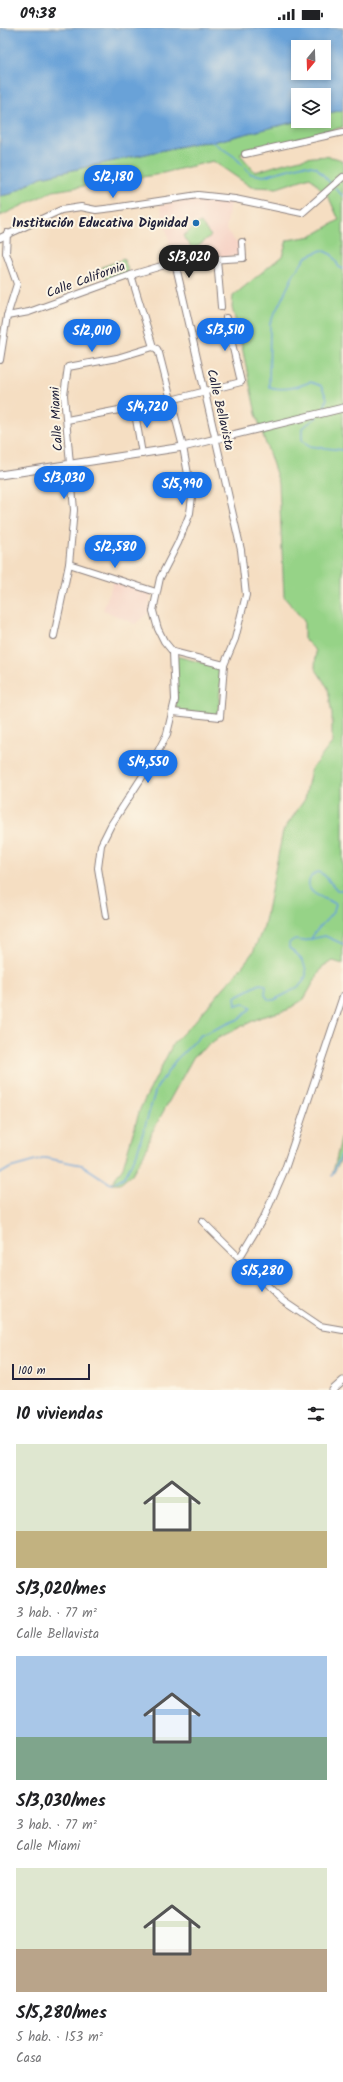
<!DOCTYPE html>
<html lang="es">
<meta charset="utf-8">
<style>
:root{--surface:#fff;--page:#f6f6f6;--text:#202124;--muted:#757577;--accent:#1a73e8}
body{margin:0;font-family:Kalam,sans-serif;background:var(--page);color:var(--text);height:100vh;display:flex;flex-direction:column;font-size:15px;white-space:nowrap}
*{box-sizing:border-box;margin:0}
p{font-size:13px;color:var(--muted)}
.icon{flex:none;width:22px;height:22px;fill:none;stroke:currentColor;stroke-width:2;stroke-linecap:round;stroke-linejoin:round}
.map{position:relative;height:1362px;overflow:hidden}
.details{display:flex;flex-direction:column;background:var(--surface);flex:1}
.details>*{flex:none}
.needle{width:26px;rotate:199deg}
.fabs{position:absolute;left:291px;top:12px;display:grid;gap:8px}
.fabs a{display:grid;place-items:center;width:40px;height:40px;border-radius:0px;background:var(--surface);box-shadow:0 2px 6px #0003;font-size:20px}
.scale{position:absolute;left:12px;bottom:10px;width:78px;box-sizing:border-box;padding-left:4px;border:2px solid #22223b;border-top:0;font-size:11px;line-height:14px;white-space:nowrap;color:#22223b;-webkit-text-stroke:3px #fcf5e5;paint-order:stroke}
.price{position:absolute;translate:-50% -34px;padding:0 9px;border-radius:14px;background:var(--accent);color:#fff;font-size:13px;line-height:26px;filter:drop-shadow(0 1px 2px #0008)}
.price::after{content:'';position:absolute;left:50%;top:24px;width:12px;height:9px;margin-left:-6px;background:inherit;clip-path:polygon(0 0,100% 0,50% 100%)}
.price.on{background:#222;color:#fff}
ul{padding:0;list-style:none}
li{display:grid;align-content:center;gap:8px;height:212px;padding:0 16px}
li span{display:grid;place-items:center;height:124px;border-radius:0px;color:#555}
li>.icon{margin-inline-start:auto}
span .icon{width:72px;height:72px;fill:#fffc;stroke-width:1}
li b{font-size:17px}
h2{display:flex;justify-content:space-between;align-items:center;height:48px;padding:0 16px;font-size:17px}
.status{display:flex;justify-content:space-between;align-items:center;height:28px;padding:0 20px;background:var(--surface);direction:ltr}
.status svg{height:11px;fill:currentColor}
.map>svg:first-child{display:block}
.built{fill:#f6d2c5}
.green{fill:#96d387;stroke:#5c7a61}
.water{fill:#69a2d8;stroke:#46628a;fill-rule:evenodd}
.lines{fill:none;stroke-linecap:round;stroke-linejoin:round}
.stream{stroke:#69a2d8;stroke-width:1.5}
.minor-casing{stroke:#8c807e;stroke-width:8}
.tertiary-casing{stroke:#8c807e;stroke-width:9}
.minor{stroke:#fff;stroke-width:6}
.tertiary{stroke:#fff;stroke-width:7}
.poi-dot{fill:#1f6fb2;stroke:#fcf5e5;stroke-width:1.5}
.labels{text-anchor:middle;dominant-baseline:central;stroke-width:4;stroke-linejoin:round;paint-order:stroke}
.poi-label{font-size:13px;font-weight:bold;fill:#22223b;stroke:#fcf5e5;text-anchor:end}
.street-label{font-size:13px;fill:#22223b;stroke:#fcf5e5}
</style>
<div class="status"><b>09:38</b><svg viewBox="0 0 49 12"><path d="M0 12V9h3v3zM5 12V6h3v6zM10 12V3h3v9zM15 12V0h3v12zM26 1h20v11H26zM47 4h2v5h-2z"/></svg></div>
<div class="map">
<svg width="343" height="1362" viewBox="0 0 343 1362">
<rect width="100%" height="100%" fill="#fcf5e5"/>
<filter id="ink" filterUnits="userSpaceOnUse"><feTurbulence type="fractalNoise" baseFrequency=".025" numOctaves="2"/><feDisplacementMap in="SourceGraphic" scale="8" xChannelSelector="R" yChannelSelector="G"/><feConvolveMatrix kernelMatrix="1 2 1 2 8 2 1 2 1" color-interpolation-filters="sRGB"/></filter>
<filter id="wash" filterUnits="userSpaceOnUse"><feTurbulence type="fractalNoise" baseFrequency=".012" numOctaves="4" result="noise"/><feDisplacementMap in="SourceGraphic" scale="16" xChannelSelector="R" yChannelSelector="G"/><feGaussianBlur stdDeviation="0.9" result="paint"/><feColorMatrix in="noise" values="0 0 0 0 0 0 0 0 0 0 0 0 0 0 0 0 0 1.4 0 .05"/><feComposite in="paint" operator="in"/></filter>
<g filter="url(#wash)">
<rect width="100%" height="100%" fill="#f5dec2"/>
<!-- built -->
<g class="built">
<polygon points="199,170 230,174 226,201 234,212 240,215 241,228 174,232 160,177"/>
<polygon points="114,552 151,565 148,585 135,596 103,582"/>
</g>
<!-- green -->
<g class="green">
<path d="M343 82V99L240 126 255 144C277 138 322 120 343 133V936L333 933 323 938 304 971 287 982 261 989 218 1010 194 1028 152 1104 146 1122 132 1146 120 1156H111L123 1139 140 1081 174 1014 195 993 240 941 253 924 264 898 283 803 305 771 311 741 332 715V687L328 660 315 640 316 623 304 611V593L284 569 279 455 256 386 240 309 232 280 233 268 239 263 282 228 287 212 312 208 339 192 329 170 310 149 277 160 251 159 213 133 155 147 53 163 0 188V168L11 166 41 149 196 115 213 114 298 93H324V86Z"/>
<polygon points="200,194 211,208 193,221 183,208"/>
<polygon points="124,231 129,245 107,253 102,239"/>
<polygon points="176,628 222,640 218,687 176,683"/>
<polygon points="343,1103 343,1128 332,1148"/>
</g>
<!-- water -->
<path class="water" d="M0 0H343V82L324 86V67H298V93L213 114 196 115 41 149 11 166 0 168ZM298 19H324V45H298Z"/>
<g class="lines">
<!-- stream -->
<g class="stream">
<polyline points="211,113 235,129 251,146 264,148 304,137 316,139 332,157"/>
<polyline points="335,160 343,168"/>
<path d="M324 382 327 370 321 358 310 354C296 360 283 363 269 359L270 295 294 246 306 229 322 222 332 227 339 239 343 241"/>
<polyline points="317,389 302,400 302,412 308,418 343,422"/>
<polyline points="311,911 325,908 343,916"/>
<path d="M0 1146 10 1140 46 1130 82 1137 111 1156 124 1149 137 1125 156 1061 175 1033 201 1007 241 990 251 980 244 975 236 977 235 969 260 956 266 957 265 967 269 972H274C288 964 314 957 304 936 300 929 297 925 289 920V915L293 912 304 913 311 911C317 898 334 889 336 876 326 870 306 867 309 853 311 848 313 845 318 844L324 847 337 862H343"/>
<polyline points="332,1148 343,1122"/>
</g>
</g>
</g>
<g filter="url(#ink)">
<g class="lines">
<!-- minor casing -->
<g class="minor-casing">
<g id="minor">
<polyline points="245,126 343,104"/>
<polyline points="0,210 61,182 81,179 96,182 113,180 198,167 235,171 302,185 343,149"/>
<polyline points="217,231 221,279"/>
<polyline points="7,288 29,284 131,247 175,234 243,230 242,214"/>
<polyline points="0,332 7,288 17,256 6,225 7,205"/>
<polyline points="134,379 142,426"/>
<polyline points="67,392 171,372 241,354 226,290"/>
<polyline points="69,536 156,564"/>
<polyline points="54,608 69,536 74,482 64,367 68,339 117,330 153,319"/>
<polyline points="173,624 224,637"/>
<polyline points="173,684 220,689 224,637 235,611 246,567 241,522 175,234"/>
<polyline points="106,888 98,840 101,817 111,797 155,729 167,706 175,672 173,624 164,613 158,601 153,583 160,550 178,515 190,485 192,468 183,419 159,325 157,321 153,319 131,247"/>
<polyline points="202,1193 283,1273 320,1298 343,1302"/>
<polyline points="240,1229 265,1187 285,1141 343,968"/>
</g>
</g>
<!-- tertiary casing -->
<g class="tertiary-casing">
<g id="tertiary">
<polyline points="0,447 183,419 343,380"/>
<polyline points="333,1362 343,1353"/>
</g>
</g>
<!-- minor -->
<use href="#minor" class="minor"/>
<!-- tertiary -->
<use href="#tertiary" class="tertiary"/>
</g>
</g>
<!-- markers -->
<circle class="poi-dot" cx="196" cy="195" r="4"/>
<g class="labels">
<!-- poi labels -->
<g class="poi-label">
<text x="188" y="195">Institución Educativa Dignidad</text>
</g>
<!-- street labels -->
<g class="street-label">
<text transform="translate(86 252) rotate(-20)">Calle California</text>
<text transform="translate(220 382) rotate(77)">Calle Bellavista</text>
<text transform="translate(57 391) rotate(-93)">Calle Miami</text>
</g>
</g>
</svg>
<div class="fabs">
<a><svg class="needle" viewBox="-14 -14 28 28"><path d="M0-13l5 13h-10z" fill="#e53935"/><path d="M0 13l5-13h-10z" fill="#757577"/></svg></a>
<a><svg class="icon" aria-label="layers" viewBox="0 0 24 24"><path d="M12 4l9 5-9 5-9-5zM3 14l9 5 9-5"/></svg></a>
</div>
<div class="scale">100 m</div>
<b class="price" style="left:113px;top:171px">S/2,180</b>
<b class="price on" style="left:189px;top:251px">S/3,020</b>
<b class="price" style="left:225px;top:324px">S/3,510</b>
<b class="price" style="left:92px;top:325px">S/2,010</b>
<b class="price" style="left:147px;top:401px">S/4,720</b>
<b class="price" style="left:64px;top:472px">S/3,030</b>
<b class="price" style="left:182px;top:478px">S/5,990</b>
<b class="price" style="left:115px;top:541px">S/2,580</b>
<b class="price" style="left:148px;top:756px">S/4,550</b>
<b class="price" style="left:262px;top:1265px">S/5,280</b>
</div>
<section class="details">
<h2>10 viviendas<svg class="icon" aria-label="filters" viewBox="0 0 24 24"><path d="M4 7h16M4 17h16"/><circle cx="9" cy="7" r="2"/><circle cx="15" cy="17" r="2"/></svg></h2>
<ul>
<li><span style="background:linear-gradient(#dfe7d0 70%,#c2b280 0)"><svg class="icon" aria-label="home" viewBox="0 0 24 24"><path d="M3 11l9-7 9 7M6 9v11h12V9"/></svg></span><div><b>S/3,020/mes</b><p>3 hab. · 77 m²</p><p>Calle Bellavista</p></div></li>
<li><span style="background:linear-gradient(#a9c7e8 65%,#7fa58c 0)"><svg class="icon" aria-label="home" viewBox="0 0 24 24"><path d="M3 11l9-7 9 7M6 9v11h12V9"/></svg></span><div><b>S/3,030/mes</b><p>3 hab. · 77 m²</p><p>Calle Miami</p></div></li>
<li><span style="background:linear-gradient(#dfe7d0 65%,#b9a48a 0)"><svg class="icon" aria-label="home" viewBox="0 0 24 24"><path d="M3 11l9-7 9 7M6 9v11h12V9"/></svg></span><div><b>S/5,280/mes</b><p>5 hab. · 153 m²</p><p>Casa</p></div></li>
</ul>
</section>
